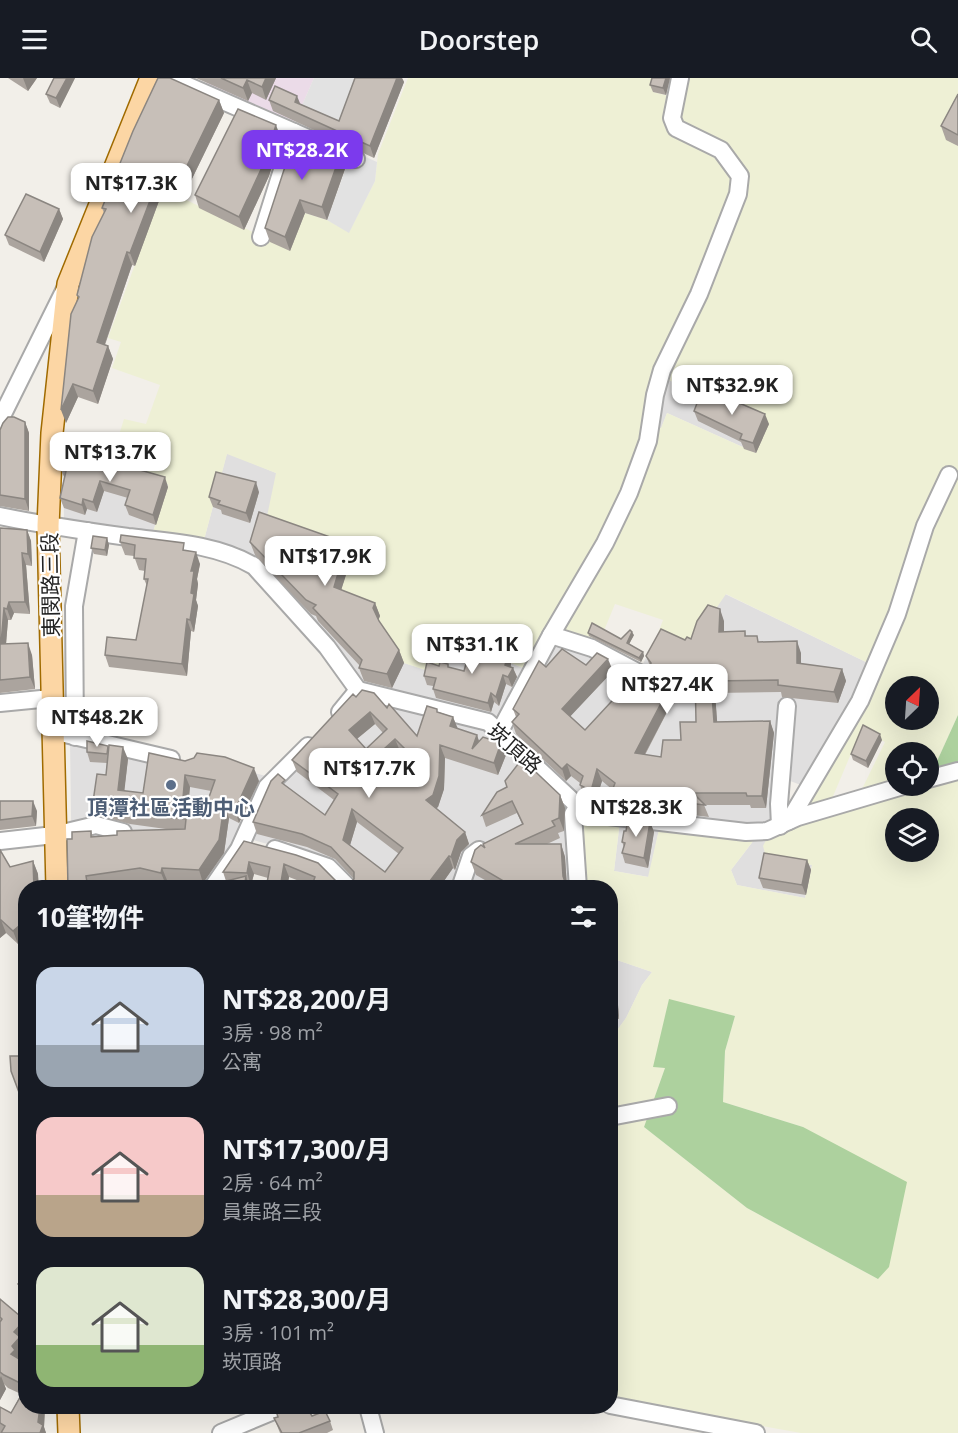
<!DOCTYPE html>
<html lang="zh-TW">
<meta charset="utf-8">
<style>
:root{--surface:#171b24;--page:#20242c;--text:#f1f3f6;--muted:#9ea1a6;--accent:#7c3aed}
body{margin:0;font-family:"Open Sans","Noto Sans TC",sans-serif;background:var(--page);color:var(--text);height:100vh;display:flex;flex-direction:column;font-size:22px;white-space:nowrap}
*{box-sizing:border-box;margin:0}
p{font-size:20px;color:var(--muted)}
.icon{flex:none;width:33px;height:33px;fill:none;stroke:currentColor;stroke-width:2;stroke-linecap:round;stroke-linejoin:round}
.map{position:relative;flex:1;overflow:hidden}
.details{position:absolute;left:18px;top:802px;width:600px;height:534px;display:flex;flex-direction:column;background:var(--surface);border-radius:24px;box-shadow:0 6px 24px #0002}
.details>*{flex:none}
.needle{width:39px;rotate:25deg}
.fabs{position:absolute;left:885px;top:598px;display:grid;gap:12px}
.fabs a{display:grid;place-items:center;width:54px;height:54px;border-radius:50%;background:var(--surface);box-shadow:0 6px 24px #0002;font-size:30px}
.price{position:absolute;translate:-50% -51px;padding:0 14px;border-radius:12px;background:#fff;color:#222;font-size:20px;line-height:39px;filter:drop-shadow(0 2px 3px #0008)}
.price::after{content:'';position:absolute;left:50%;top:36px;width:18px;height:14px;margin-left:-9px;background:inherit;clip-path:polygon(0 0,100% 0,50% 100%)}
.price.active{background:var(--accent);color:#fff}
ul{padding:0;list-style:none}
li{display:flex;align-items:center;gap:18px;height:150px;padding:0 18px}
li span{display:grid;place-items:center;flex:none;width:168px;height:120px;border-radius:18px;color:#555}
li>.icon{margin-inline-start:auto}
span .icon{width:72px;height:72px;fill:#fffc;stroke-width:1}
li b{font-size:26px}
h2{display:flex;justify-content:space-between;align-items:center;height:72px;padding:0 18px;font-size:26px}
header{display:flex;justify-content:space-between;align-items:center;height:78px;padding:0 18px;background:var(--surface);font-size:27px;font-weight:600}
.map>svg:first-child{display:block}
.residential{fill:#e0dfdf}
.industrial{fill:#ebdbe8}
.farmland{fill:#eef0d5;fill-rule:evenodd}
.forest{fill:#add19e}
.parking{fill:#e2e2e2}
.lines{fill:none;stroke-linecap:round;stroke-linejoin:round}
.minor-casing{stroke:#a9a9a9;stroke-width:20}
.major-casing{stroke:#a06b00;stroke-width:24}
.minor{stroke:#fff;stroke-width:16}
.major{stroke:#fcd6a4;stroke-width:21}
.wall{fill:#aba49e;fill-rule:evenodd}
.shaded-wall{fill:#8b8681}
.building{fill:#c7bfb8;stroke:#8b8681;stroke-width:1.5;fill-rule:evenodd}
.service-dot{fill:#5c6f8a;stroke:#fff;stroke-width:2}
.labels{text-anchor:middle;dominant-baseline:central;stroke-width:4.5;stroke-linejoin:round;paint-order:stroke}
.street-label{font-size:21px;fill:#222;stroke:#fff}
.service-label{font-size:21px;font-weight:bold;fill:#4e5e75;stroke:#fff}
</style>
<header><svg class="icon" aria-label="menu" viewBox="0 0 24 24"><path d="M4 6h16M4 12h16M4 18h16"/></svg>Doorstep<svg class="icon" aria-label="search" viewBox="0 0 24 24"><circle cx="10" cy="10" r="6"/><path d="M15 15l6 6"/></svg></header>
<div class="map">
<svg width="958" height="1355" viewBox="0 0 958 1355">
<rect width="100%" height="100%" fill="#f2efe9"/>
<!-- residential -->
<g class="residential">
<polygon points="664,300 769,346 756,375 667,335 661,351 654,348"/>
<polygon points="227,375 276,395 404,585 443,597 455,564 526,591 499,642 373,610 360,604 254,481 238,469 204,462"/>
<polygon points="63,382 169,406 152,457 66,446 64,440"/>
<polygon points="725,516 870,586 855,624 806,709 785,701 776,739 769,745 751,749 592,730 510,653 551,573 559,567 641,590 658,555 694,570 700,554"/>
<polygon points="372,620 489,650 564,722 569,742 572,810 352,810 285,771 294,759 292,758 282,770 253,762 280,707"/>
<polygon points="70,662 170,684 230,689 266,698 240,755 204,810 72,810"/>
<polygon points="620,743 660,747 649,799 614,793"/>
<polygon points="767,760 766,779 812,787 805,820 737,807 731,792 754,762"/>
<polygon points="611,880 652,894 642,907 626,940 617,953 611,950"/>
</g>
<!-- industrial -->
<polygon class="industrial" points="208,0 314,0 293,48 204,9"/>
<!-- farmland -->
<g class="farmland">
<polygon points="408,0 656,0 653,14 669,18 668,35 714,75 730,97 733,112 644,363 604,454 526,591 456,564 443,598 404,585 384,556 338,522 265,448 276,395 227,376 204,462 152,457 168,406 108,392 124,341 146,346 160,307 112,290 121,264 108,260 148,151 126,93 290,172 305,135 327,142 349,154 375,103 378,76"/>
<path d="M685 0H958V37L946 61 958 68V637L933 692 929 693 928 675H896L895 703 861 713 885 664 861 652 831 723 801 732 870 586 726 516 700 554 694 570 658 555 663 542 615 526 598 567 563 555 562 549 654 348 661 350 667 335 756 375 768 346 664 300 746 104 688 52 679 41ZM896 609H928V642H896Z"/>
<path d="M958 701V1355H801L611 1321 610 1103 613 1100 610 1098 611 1041 649 1035 644 1049 747 1130 878 1201 803 1049 723 1024 725 973 735 938 669 922 654 989 665 990 651 1029 611 1037V950L617 952 626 940 642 907 652 894 611 880 610 810H584L579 741 582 739 620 743 614 793 648 799 660 747 753 757 754 762 731 792 737 807 805 820 812 787 766 779 763 768 767 760 787 751ZM896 741H928V774H896Z"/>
</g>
<!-- forest -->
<g class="forest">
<polygon points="958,637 958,686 933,692"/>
<polygon points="669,921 735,938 725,973 723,1024 803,1049 907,1104 889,1189 878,1201 747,1130 644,1049 665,990 653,989"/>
</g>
<!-- parking -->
<g class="parking">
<polygon points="314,0 363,0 345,49 313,41 307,53 293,48"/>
<polygon points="357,75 377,84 375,103 349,155 327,142 348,84"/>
</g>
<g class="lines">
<!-- minor casing -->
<g class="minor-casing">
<g id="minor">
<polyline points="170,0 356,81"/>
<polyline points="261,159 294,54"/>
<polyline points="0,342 65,211"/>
<path d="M0 438C43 447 85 453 128 459 171 464 216 466 254 488L327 569 358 612"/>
<polyline points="551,557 592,570 645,598"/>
<polyline points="0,625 51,620"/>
<polyline points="340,634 358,612 488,644 578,728 585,733 600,737 746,754 767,753 798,739 903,708"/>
<polyline points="500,653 551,557 605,465 629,415 648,363 655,317 662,292 699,216 738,116 740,98 721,72 676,50 672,40 680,0"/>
<polyline points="65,656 171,681"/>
<polyline points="75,659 74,528 87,453"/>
<polyline points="928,701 958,693"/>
<polyline points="789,743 860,623 897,536 925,448 949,397"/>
<polyline points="780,748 779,726 787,628"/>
<polyline points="0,763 54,757 96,747 123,754"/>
<polyline points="275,771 328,789 349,810"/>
<polyline points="212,810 239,771 267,709 308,668"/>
<polyline points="460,810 471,778 479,772"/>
<polyline points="578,810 573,736 578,728"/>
<polyline points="610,1039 668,1028"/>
<polyline points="610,1327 756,1355"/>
<polyline points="368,1329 375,1355"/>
<polyline points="221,1355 283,1329"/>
</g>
</g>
<!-- major casing -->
<g class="major-casing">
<g id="major">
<polyline points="57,810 48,448 52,355 68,206 151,0"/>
<polyline points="68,1329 69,1355"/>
</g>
</g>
<!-- minor -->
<use href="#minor" class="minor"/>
<!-- major -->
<use href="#major" class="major"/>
</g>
<!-- wall -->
<g class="wall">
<polygon points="8,0 37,0 28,13"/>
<polygon points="54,0 75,0 60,30 50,25 46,16"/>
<polygon points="196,0 276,0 266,22 252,15 248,23"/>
<polygon points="355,0 402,0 404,4 374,80 273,33 269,22 300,26 339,43"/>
<polygon points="652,0 670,0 666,17 653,14 650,7"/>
<polygon points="958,16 958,68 946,62 941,48"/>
<polygon points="219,22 224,35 186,113 168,105 163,112 135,188 132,187 105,267 108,268 113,281 98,326 78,319 66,345 78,221 77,217 104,135 102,130"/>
<polygon points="281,60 269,98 244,152 199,130 195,117"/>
<polygon points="341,75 346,88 327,142 305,135 290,173 270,164 265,150"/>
<polygon points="59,131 63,141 44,184 9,167 5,157"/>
<polygon points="721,323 769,346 756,375 744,371 741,364 698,343 694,333"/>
<polygon points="25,344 29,355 29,433 0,428 0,352"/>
<polygon points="106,390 168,409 156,447 129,437 125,427 128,420 104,413 97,434 87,431 85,437 64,430 60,420 65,401 61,392"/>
<polygon points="259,414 250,445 222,436 221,432 213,429 209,419"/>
<polygon points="0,450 27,452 31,463 32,488 26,487 30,536 14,535 11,542 8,542 6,566 32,577 35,611 0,615"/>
<polygon points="107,460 109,467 107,478 94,476 91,470"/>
<polygon points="120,464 187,473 200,486 197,501 198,506 196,522 198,528 194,554 191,553 187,598 109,589 105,577 136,562 147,508 144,501 145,493 139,492 134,478 125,477"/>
<polygon points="250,464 347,465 352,478 341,512 375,525 380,538 378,542 399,572 404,585 392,610 364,603 359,590 360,588 318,543 316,538 311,536 255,477"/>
<path d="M724 543V554L745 553 746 558 759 564 801 575V586L842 591 846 603 838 625 782 619 781 614 715 615 717 644 770 643 774 655 766 730H751L750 727H704L709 739 616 728 611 716 613 712 602 703 595 725 584 719 580 707V705L571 698 566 703 516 656 512 644 516 639 513 631 546 589 586 587 613 593 570 638 585 652 650 592V588L646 578 685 562 691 561ZM682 605 696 606V644L681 662 661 679 645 677Z"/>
<polygon points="588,555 621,561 634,557 629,566 643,574 644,578 641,584 589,558"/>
<polygon points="508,577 511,586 511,589 513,590 517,599 512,609 506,606 499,628 494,624 491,634 436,620 433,611 433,608 427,607 424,598 439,588 464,593"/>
<path d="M356 619 387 630 417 658 439 634 453 639 457 651 477 657 479 664 501 665 506 677 498 697 445 680 444 711 438 729 436 730 465 754 469 766 461 774 455 792 453 790 439 810H311L312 808 289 799 287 810H266L268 800 254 796 251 807H249L250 810H181L207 808 226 803 223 794 244 763 338 805 348 807 354 801 335 781 307 769 257 756 253 744 287 709 325 737 334 722 297 694 292 682ZM375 646 383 655 366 671 357 661ZM400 673 411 685 392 701 382 689ZM357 744 399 776 385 794 350 767Z"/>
<polygon points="882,662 868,690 853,682 851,676"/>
<path d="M87 663 128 681 124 713 143 715 149 675 259 703 239 745 229 740 224 775 203 805 167 802 166 807 144 803 93 810H68L72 761 91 753 93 759 173 752 130 746 98 737 93 724 106 697 107 685 90 684 87 674ZM190 709 211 713 207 725 189 722Z"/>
<polygon points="497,714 560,717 565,730 564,753 558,755 560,760 547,766 561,766 565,779 567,810 499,810 476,797 471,784 484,769 522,746 517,735 486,749 482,737"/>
<polygon points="0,723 37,733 36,748 0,752"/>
<polygon points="650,744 654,754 648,790 625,785 622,775 624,769 622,764"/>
<polygon points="0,772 10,789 33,783 38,796 26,810 26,859 18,866 6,855 0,860"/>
<polygon points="807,782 811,792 806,817 763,810 759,800"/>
<polygon points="610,915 614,915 618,927 619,941 610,941"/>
<polygon points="26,1198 26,1218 21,1213 18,1206"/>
<polygon points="0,1221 20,1238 26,1251 26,1259 22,1264 25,1271 17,1280 26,1285 26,1329 45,1329 44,1349 46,1355 0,1355 0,1329 11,1335 21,1316 8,1310 4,1306 6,1311 0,1322"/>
<polygon points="312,1338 330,1343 333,1352 327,1355 280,1355 274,1340"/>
</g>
<!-- shaded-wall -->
<g class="shaded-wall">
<polygon points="23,0 37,0 28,13"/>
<polygon points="67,0 75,0 60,30 56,20"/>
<polygon points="266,0 276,0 266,22 262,9"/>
<polygon points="397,0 402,0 404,4 374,80 370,68"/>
<polygon points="666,0 670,0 666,17 663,10"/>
<polygon points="247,2 252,15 248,23 243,10"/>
<polygon points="297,18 302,30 295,24"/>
<polygon points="219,22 224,35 186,113 181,100"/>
<polygon points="276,47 281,60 269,98 244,152 239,139"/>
<polygon points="341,75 346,88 327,142 322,129"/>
<polygon points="163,92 168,105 163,112 135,188 130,175 159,99"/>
<polygon points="300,122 305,135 290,173 285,159"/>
<polygon points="59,131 63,141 44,184 40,174"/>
<polygon points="127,174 132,187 101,277 97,264"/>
<polygon points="108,268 113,281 98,326 93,313"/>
<polygon points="73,306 78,319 66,345 61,332"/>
<polygon points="765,336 769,346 756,375 753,365"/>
<polygon points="25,344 29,355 29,433 25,421"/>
<polygon points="165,399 168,409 156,447 153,437"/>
<polygon points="100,403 104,413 97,434 93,424"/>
<polygon points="256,404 259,414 250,445 246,435"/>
<polygon points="83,421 87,431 85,437 82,427"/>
<polygon points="27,452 31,463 32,488 28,476"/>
<polygon points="107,460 109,467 107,478 105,472"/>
<polygon points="347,465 352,478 338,522 334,509"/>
<polygon points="196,474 200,486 197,501 198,506 196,522 198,528 194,554 190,542 191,515 191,493"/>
<polygon points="22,475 26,487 30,536 25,524"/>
<polygon points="9,524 14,535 11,542 7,531"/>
<polygon points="375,525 380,538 378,543 373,530"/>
<polygon points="4,530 8,542 5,578 1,566"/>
<polygon points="720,531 724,543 724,565 719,554"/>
<polygon points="187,541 191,553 187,598 182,586"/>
<polygon points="632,554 634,557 628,568 627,565"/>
<polygon points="797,563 801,575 801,597 797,585"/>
<polygon points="28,565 32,577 35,611 30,599"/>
<polygon points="399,572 404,585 392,610 387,596"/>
<polygon points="643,574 644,578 641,584 639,580"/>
<polygon points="508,577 511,586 509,596 505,587"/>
<polygon points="608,581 613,593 566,643 562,631"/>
<polygon points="513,590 517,599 512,609 508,599"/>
<polygon points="842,591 846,603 838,625 834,614"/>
<polygon points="678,593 682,605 639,687 635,675"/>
<polygon points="503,597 506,606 499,628 496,619"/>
<polygon points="711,603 715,615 718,655 714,644"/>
<polygon points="491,615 494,624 491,634 488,625"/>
<polygon points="370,634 375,646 353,664 349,652"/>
<polygon points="453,639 458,651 450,648"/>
<polygon points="770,643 774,655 766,730 762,718"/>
<polygon points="880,656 882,662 868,690 866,683"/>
<polygon points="477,657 481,669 472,671"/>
<polygon points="395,661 400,673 378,692 374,680"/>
<polygon points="501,665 506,677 498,697 494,685"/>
<polygon points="440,667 445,680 444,711 438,729 430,735 426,722"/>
<polygon points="123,669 128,681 123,725 118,712"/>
<polygon points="567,686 571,698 566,703 562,691"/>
<polygon points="254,690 259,703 239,745 235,732"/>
<polygon points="597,691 602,703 595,725 591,713"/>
<polygon points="185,697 190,709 187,733 183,720"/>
<polygon points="560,717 565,730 564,753 559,740"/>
<polygon points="33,723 37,733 36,748 32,738"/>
<polygon points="224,728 229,740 224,775 203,805 199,792"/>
<polygon points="352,731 357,744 348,774 343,762"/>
<polygon points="650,744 654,754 648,790 644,780"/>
<polygon points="465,754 469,766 461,774 455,792 451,779 457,762"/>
<polygon points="561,766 565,779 567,810 563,798"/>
<polygon points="449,778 453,790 439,810 432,810 430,803"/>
<polygon points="807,782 811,792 806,817 802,807"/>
<polygon points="33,783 38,796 39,810 34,810"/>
<polygon points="249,784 254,796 251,807 247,795"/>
<polygon points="284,786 289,799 287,810 280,810"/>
<polygon points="162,790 167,802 166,807 161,795"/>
<polygon points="246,798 250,810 244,810"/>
<polygon points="1,842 6,855 0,860 0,843"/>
<polygon points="26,842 26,859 18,866 13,853"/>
<polygon points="614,915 618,927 619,941 615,928"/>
<polygon points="20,1238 26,1251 26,1259 22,1264 25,1271 17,1280 11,1276 12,1268 14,1254"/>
<polygon points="1,1298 6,1311 0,1322 0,1300"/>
<polygon points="40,1329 45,1329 44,1349 46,1355 40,1355 38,1344"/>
</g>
<!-- building -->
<g class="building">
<polygon points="54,0 67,0 56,20 46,16"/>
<polygon points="158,0 170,0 219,22 181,100 163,92 159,99 130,175 127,174 97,264 108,268 93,313 73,306 61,332 71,236 79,219 77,217 92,159 106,131 102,130 133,53"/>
<polygon points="221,0 266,0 262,9 247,2 243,10"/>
<polygon points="355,0 397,0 370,68 269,22 275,8 297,18 295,24 339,43"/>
<polygon points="652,0 666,0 663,10 650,7"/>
<polygon points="958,16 958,57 941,48"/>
<polygon points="238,31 276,47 264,85 239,139 195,117"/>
<polygon points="296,55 341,75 322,129 300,122 285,159 265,150"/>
<polygon points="26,116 59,131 40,174 5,157"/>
<polygon points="701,315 721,323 723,318 765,336 753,365 740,361 742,356 694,333"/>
<polygon points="8,339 14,339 25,344 25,421 0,417 0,352 3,345"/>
<polygon points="61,374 106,390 108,383 165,399 153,437 125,427 130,412 100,403 93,424 83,421 82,427 60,420 66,393 61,392"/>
<polygon points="216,394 256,404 246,435 218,426 220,423 209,419"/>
<polygon points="259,434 347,465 334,509 375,525 373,530 379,543 399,572 387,596 359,590 362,582 313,530 316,527 306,522 250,464"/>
<polygon points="0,450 27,452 28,476 22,475 25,524 9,524 7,531 4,530 1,566 28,565 30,599 0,602"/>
<polygon points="121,457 184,465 183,472 196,474 191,493 194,493 191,515 194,516 190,542 187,541 182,586 105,577 107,559 136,562 148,501 144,501 146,481 134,480 135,467 120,464"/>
<polygon points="93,458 107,460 105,472 91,470"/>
<path d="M708 527 720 531 719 554 745 553V558H757L758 564 797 563V585L842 591 834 614 778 607V602L711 603 714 644 770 643 762 718H747L746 715H693L705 727 611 716 615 705 597 691 591 713 580 707 583 698 567 686 562 691 512 644 519 636 513 631 539 583 546 589 562 571 586 587 597 575 608 581 562 631 585 652 637 596 646 595 650 592 651 585 646 578 661 551 685 562 687 559 691 561 697 543ZM678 593 695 595 696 644H680L681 662H663L661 679 635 675Z"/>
<polygon points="592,545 621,561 630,552 632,554 627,565 643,574 639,580 588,555"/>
<polygon points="472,564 508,577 505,587 513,590 508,599 503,597 496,619 491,615 488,625 433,611 436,600 424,598 427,584 439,588 440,584 448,586 448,589 464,593"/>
<path d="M362 612 374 615 387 630 389 626 417 658 427 628 437 631V634L453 639 450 648 477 657 472 671 483 659 501 665 494 685 440 667 439 698 433 717 426 722 465 754 457 762 451 779 449 778 430 803 434 807 432 810H311L315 799 284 786 280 810H266L270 789 249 784 247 795 223 794 244 763 296 777 318 785 338 805 348 807 354 801V794L331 769 302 756 253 744 271 703 278 696 285 702 282 705 325 737 338 716 292 682 353 616 356 619ZM370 634 387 651 366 671 349 652ZM395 661 415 681 392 701 374 680ZM352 731 403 770 385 794 343 762Z"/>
<polygon points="863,647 880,656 866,683 851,676"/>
<polygon points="87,663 108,668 107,676 87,674"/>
<path d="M109 667 123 669 118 712 143 715 149 675 185 683 194 680 197 675 225 679 254 690 235 732 224 728 219 762 199 792 162 790 161 795 140 790 86 798 88 810H68L67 761H72V754L91 753V759L117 757V753L185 751 186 741 125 734 93 724 97 696 106 697ZM185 697 215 702 207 725 183 720Z"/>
<polygon points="522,681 560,717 559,740 552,743 555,748 515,766 561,766 563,798 567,810 505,810 507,805 471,784 475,772 481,767 485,770 483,766 523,746 512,723 482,737 497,714 507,709 505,703"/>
<polygon points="0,723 33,723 32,738 0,742"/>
<polygon points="628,741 650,744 644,780 622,775 625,765 622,764 624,753 626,753"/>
<polygon points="0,772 10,789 33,783 34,810 26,810 26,823 24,823 26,827 26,842 13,853 1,842 0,843"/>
<polygon points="764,775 807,782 802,807 759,800"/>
<polygon points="246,798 244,810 181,810 202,806 207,808"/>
<polygon points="610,915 614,915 615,928 610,928"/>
<polygon points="10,978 26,978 26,1033 11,993"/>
<polygon points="26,1198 26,1213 18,1206"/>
<polygon points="0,1221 20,1238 19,1241 23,1244 14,1254 20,1259 12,1268 15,1272 11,1276 26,1285 26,1308 4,1297 0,1294 0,1244 2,1241 0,1239"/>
<polygon points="26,1309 26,1329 40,1329 38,1344 43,1347 40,1355 1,1355 5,1348 0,1345 0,1329 11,1335"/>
<polygon points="285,1329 306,1329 312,1338 325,1333 330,1343 299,1355 282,1355 274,1340 278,1339 276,1333"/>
</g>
<!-- markers -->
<circle class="service-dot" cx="171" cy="707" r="6"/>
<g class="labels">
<!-- street labels -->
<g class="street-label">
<text transform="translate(50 507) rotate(-91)">東閔路三段</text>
<text transform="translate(515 670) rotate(41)">崁頂路</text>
</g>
<!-- service labels -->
<g class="service-label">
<text x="171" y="729">頂潭社區活動中心</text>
</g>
</g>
</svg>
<div class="fabs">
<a><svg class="needle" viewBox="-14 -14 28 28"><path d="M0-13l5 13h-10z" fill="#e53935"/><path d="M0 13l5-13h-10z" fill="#9ea1a6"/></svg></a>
<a><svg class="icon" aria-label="locate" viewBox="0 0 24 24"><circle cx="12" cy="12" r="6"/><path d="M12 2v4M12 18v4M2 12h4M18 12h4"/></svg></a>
<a><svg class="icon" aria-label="layers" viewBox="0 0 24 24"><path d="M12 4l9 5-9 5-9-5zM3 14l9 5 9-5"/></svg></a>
</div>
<b class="price active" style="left:302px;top:103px">NT$28.2K</b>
<b class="price" style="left:131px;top:136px">NT$17.3K</b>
<b class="price" style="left:732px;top:338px">NT$32.9K</b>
<b class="price" style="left:110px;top:405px">NT$13.7K</b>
<b class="price" style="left:325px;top:509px">NT$17.9K</b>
<b class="price" style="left:472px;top:597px">NT$31.1K</b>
<b class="price" style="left:667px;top:637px">NT$27.4K</b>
<b class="price" style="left:97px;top:670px">NT$48.2K</b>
<b class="price" style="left:369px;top:721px">NT$17.7K</b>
<b class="price" style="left:636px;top:760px">NT$28.3K</b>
<section class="details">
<h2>10筆物件<svg class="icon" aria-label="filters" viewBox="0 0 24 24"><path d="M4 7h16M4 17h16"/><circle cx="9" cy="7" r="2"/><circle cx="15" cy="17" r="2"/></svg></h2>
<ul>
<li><span style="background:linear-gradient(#c9d6e8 65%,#9aa5b1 0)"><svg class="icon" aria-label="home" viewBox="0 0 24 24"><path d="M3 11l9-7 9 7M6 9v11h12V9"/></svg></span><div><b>NT$28,200/月</b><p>3房 · 98 m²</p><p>公寓</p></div></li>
<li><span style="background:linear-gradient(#f6c9c9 65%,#b9a48a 0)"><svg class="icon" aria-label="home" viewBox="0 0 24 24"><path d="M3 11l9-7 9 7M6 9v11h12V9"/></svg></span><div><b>NT$17,300/月</b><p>2房 · 64 m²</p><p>員集路三段</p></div></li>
<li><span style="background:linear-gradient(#dfe7d0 65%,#8fb573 0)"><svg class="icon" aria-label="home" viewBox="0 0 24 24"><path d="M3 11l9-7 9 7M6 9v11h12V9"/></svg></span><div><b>NT$28,300/月</b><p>3房 · 101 m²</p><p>崁頂路</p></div></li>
</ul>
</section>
</div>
